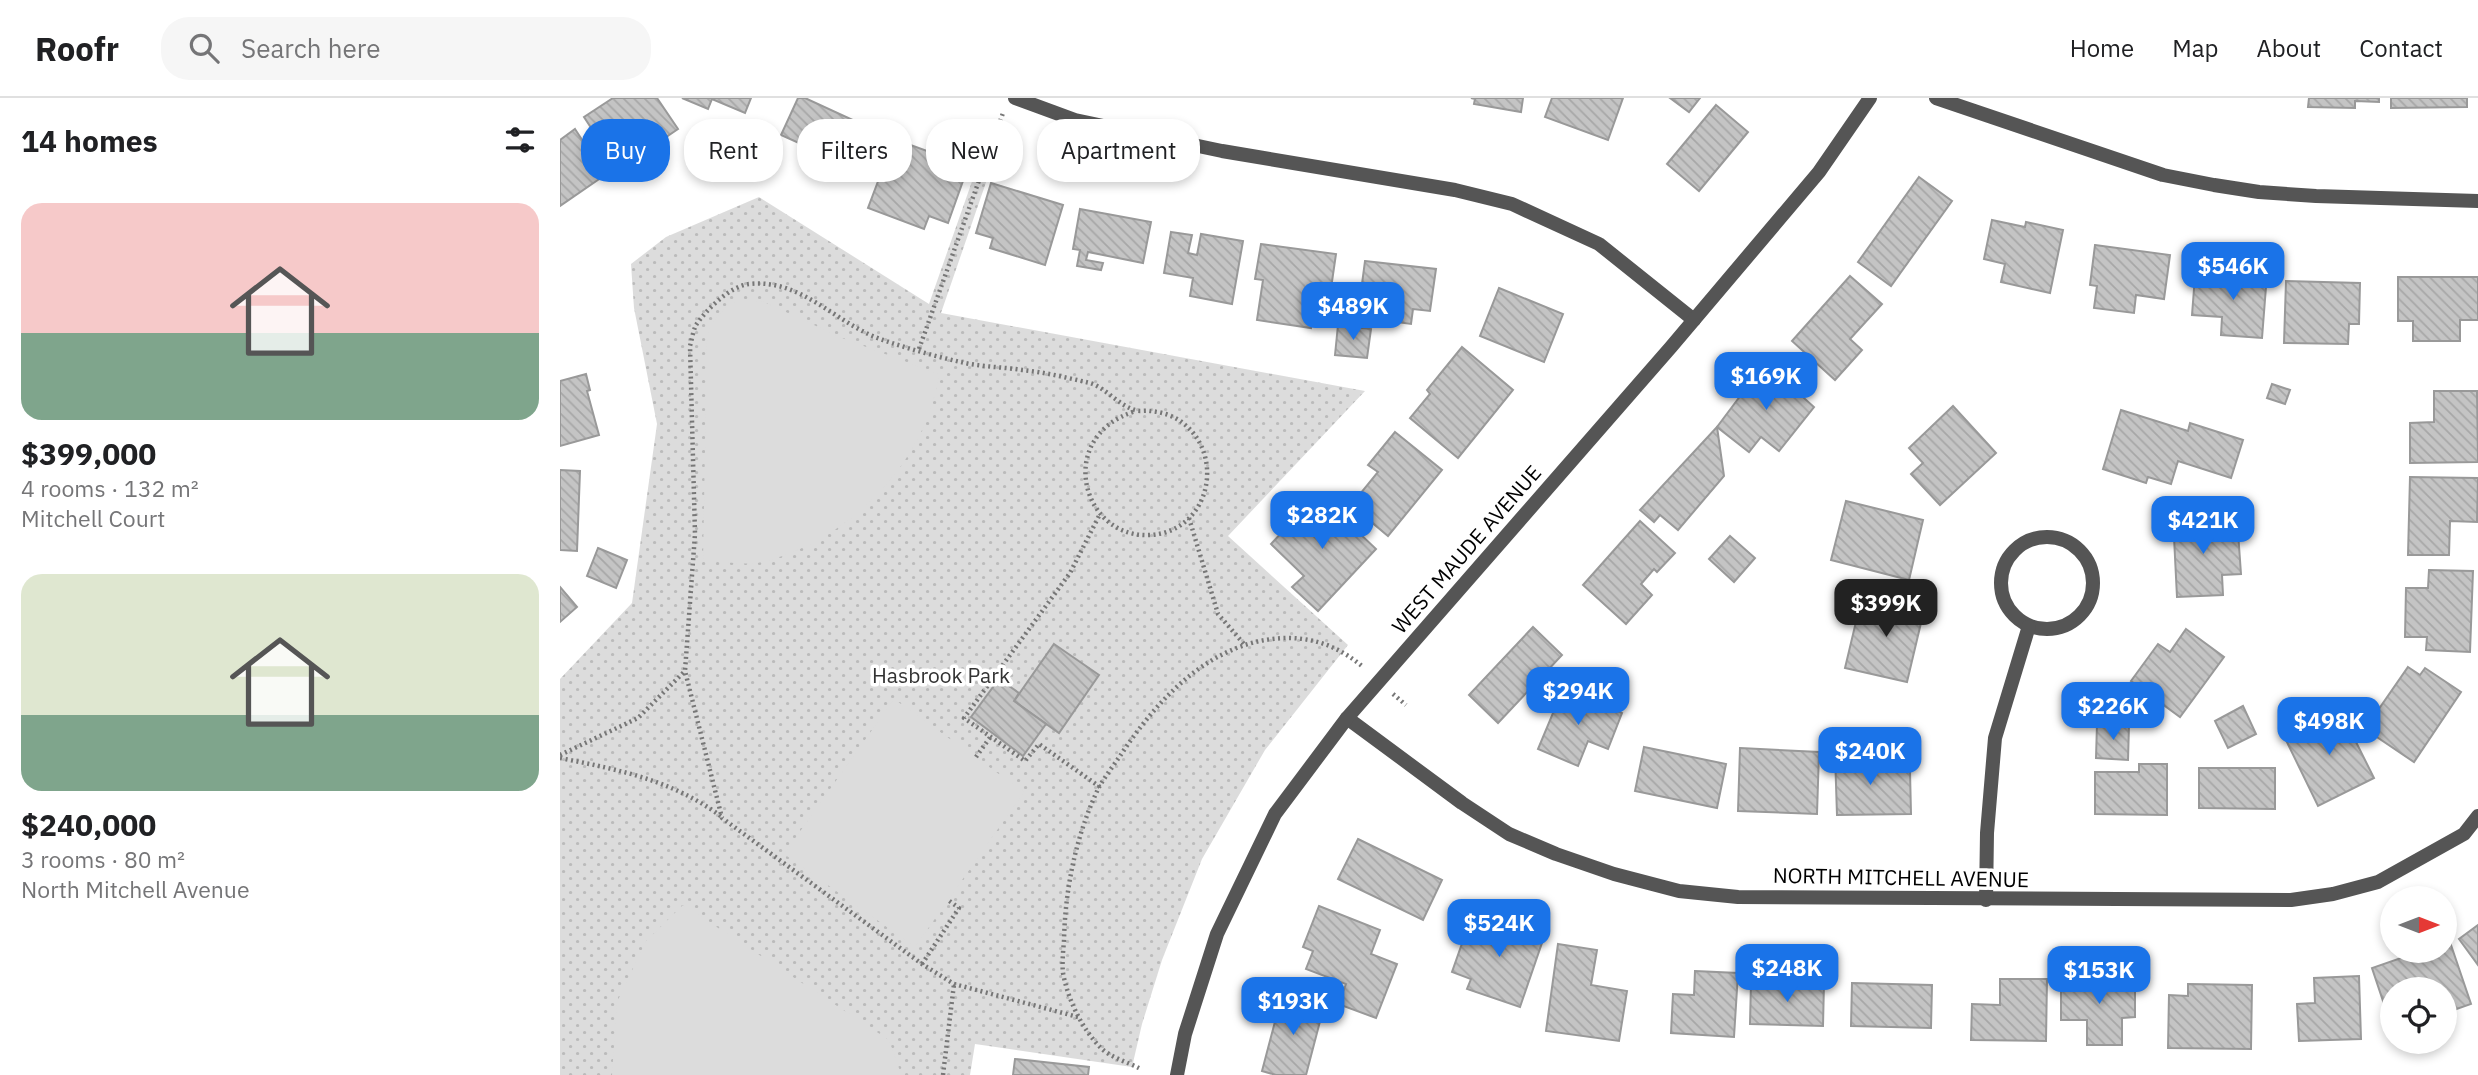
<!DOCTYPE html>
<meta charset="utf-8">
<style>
:root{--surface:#fff;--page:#f6f6f6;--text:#202124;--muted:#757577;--line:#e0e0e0;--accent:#1a73e8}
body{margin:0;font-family:"IBM Plex Sans",sans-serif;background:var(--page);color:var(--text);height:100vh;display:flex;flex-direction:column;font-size:26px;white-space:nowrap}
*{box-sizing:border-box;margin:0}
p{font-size:23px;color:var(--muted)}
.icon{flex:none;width:38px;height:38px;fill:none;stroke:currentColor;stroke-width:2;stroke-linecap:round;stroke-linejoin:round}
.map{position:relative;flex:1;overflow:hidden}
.drawer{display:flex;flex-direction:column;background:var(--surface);width:560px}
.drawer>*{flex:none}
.guide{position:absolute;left:21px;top:21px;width:665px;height:63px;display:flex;gap:14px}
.needle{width:46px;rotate:90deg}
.controls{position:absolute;left:1820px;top:788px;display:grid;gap:14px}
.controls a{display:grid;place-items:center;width:77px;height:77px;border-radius:50%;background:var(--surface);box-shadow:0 4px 10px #0003;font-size:35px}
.price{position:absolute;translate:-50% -60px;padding:0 16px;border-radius:14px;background:var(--accent);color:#fff;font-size:23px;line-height:46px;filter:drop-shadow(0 2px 4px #0008)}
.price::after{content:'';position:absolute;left:50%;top:42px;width:21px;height:16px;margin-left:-10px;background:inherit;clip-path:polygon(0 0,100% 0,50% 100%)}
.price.active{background:#222;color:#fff}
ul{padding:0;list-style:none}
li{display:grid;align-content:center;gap:14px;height:371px;padding:0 21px}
li span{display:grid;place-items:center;height:217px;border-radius:21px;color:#555}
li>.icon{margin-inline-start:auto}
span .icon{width:126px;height:126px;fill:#fffc;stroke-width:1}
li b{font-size:30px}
h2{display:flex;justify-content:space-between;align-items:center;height:84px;padding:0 21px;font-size:30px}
.pill{padding:0 24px;border-radius:28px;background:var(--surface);box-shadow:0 4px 10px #0003;font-size:24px;line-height:63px}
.pill.active{background:var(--accent);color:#fff}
header{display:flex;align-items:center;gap:42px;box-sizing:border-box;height:98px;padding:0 35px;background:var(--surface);border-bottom:2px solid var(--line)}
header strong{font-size:33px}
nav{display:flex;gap:38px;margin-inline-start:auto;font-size:24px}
.search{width:490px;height:63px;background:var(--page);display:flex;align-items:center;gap:18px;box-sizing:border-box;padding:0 24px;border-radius:28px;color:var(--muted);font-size:26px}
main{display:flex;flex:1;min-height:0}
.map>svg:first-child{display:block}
.grass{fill:url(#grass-dots)}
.pitch{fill:#dcdcdc}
.building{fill:url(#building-back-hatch);stroke:#999;stroke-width:2}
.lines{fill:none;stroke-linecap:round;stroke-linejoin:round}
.path{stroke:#777;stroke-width:4.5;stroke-dasharray:2 3.5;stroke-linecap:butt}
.minor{stroke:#555;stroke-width:14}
.labels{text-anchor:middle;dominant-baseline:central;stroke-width:7;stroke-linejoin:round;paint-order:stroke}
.street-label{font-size:21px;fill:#000;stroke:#fff}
.park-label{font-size:21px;fill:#333;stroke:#fff}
</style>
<header>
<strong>Roofr</strong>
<div class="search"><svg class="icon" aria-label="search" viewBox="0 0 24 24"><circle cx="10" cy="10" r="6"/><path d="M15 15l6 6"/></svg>Search here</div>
<nav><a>Home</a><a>Map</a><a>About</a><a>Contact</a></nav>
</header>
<main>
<section class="drawer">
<h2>14 homes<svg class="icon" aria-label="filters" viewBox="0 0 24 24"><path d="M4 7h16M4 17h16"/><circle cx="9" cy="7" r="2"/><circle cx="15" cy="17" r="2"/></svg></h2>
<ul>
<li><span style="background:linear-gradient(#f6c9c9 60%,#7fa58c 0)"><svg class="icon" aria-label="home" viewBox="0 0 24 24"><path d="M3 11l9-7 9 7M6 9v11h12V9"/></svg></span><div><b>$399,000</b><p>4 rooms · 132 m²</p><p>Mitchell Court</p></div></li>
<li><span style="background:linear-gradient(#dfe7d0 65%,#7fa58c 0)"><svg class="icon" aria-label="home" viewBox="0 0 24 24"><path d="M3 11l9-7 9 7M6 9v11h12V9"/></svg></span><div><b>$240,000</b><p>3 rooms · 80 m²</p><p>North Mitchell Avenue</p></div></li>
</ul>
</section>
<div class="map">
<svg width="1918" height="977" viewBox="0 0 1918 977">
<defs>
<pattern id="grass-dots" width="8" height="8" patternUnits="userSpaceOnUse" patternTransform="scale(1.75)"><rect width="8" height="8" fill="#dcdcdc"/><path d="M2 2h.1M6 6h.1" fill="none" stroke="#bbb" stroke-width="1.8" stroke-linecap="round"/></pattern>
<pattern id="building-back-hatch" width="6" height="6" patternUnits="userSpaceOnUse" patternTransform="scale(1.75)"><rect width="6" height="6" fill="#c4c4c4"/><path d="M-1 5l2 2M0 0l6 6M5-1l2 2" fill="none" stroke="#a7a7a7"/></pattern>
</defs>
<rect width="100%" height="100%" fill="#fff"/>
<!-- grass -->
<polygon class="grass" points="429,35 442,38 381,215 805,293 668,438 788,547 705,652 642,761 602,862 582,926 572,969 415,946 410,977 0,977 0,581 72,505 97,326 74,210 71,166 106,139 199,99 369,206"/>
<!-- pitch -->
<g class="pitch">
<path d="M202 203 282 240 379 276C366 365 289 443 202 464 184 468 161 463 143 462L147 244 150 228 169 205Z"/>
<polygon points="334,601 464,694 355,849 224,756"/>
<polygon points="123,807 329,942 340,973 338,977 52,977 57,904 86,843"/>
</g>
<!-- building -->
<g class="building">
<polygon points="53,0 97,0 118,31 78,58 66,41 47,54 24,19"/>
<polygon points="122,0 191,0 185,15 152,1 148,11"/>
<polygon points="238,0 245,0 308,29 290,68 221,37"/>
<polygon points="911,0 963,0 961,14 914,6 915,1"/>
<polygon points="992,0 1063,0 1048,42 985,19"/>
<polygon points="1110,0 1140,0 1129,14"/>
<polygon points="1749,0 1819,0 1819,4 1795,3 1795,10 1748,9"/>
<polygon points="1831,0 1907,0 1907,9 1831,10"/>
<polygon points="1156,7 1188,34 1139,93 1107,66"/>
<polygon points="15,31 45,77 0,108 0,42"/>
<polygon points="334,41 381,58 376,70 404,80 388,125 369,118 364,131 308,110"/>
<polygon points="1359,79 1392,103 1331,188 1298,164"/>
<polygon points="431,85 503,107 485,167 430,150 433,140 416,135"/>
<polygon points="520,111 591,124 583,165 528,154 526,162 543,165 541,172 517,168 520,152 513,151"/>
<polygon points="1432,122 1465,129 1466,124 1503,132 1490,195 1441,184 1445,166 1424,161"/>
<polygon points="611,134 632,137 628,155 637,157 641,136 683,143 672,206 630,198 633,180 604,175"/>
<polygon points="701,146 776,156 768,211 754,209 751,230 697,222 703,182 695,181"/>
<polygon points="1535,147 1610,157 1604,201 1576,197 1574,215 1534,210 1537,188 1530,187"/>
<polygon points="805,163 876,171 870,213 853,211 851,226 806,220 809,202 800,201"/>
<polygon points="1667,174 1707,176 1702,240 1661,237 1662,219 1632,217 1635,178 1666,180"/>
<polygon points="1290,178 1322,206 1290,241 1302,252 1275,282 1232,243"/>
<polygon points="1838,179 1918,179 1918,222 1900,222 1900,243 1853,243 1853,223 1838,223"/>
<polygon points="1726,183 1800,185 1799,226 1789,226 1788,246 1724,245"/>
<polygon points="939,190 1003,216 984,264 920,238"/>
<polygon points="778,227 811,231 807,260 775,257"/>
<polygon points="902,249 953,292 898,360 850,320 870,296 867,292"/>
<polygon points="1205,265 1254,309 1219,353 1201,339 1189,354 1157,329"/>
<polygon points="26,276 30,292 27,293 39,337 0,348 0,283"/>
<polygon points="1712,286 1730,292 1725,306 1707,300"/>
<polygon points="1874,293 1917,293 1918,364 1850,365 1850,325 1874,324"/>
<polygon points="1393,308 1436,355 1380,407 1351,376 1363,365 1349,350"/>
<polygon points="1561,312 1628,333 1630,325 1683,342 1671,380 1618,363 1611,386 1588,379 1586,385 1543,371"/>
<polygon points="1157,329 1164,378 1118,432 1100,417 1094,424 1080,412"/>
<polygon points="835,334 882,372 828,438 791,407 818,374 808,367"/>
<polygon points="0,372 20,373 17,453 0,452"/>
<polygon points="1850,379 1918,380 1917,424 1890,423 1889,457 1848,457"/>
<polygon points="758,396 816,451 758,513 732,489 744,478 711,446"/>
<polygon points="1286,403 1363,422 1349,482 1271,462"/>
<polygon points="1654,416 1656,436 1678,434 1681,476 1662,477 1663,497 1617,499 1613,419"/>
<polygon points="1080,423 1115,455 1097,474 1094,471 1081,486 1092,497 1066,526 1023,487"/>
<polygon points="1170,438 1195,460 1174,484 1149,461"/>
<polygon points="38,450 67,462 56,490 27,478"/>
<polygon points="1869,472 1913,473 1910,554 1866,552 1867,539 1845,539 1846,490 1868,490"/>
<polygon points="0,489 17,509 0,524"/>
<polygon points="1325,498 1365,508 1347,584 1285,570 1300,507 1321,512"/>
<polygon points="973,529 1002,557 938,625 909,597"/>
<polygon points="1626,531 1664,559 1620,619 1571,583 1598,546 1610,554"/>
<polygon points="494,546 539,577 499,635 454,603"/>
<polygon points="1848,569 1860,577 1865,570 1901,594 1854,664 1805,631"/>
<polygon points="439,581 459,595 454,603 486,626 463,658 411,619"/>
<polygon points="1003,591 1062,615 1048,651 1028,643 1018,668 978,651"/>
<polygon points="1683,608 1696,636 1668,650 1655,623"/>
<polygon points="1779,610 1814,680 1758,708 1724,638"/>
<polygon points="1537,626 1569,627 1568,662 1536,660"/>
<polygon points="1084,649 1166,666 1157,710 1075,693"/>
<polygon points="1180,650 1259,654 1257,716 1178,713"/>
<polygon points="1314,655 1315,674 1350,673 1351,716 1277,717 1275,656"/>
<polygon points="1579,666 1607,666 1607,717 1535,716 1535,674 1579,674"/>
<polygon points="1639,670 1715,670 1715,711 1639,710"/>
<polygon points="798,741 882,782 863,822 778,781"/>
<polygon points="759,808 820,832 811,856 837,866 816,920 778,906 786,886 746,871 753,853 743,849"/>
<polygon points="932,818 985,836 960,909 907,891 911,881 892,874 911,820 929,826"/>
<polygon points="1918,827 1918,867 1899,841"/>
<polygon points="1890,844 1911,906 1885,915 1885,891 1832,891 1832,930 1812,870 1864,852 1885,852 1885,845"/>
<polygon points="998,846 1037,852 1031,887 1067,893 1059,943 986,933"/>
<polygon points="1135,873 1178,875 1174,939 1111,935 1113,896 1134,897"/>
<polygon points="1799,878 1801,941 1739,943 1737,906 1755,905 1754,880"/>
<polygon points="1575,879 1575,919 1562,920 1562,947 1527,947 1527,922 1501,922 1501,880"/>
<polygon points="1440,881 1487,881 1486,943 1411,942 1412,906 1440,907"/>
<polygon points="1191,884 1264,885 1263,928 1190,926"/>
<polygon points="1292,885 1372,887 1371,930 1291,928"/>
<polygon points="1628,886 1692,887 1691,951 1608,950 1609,897 1628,898"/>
<polygon points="722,897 764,908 746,977 716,977 702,973"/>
<polygon points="455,961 529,969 528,977 453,977"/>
</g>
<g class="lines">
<!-- path -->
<g class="path">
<polyline points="359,251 443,15"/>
<polyline points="629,420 658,516 684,546"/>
<polyline points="833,596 846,607"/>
<polyline points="0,657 78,620 125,573"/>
<polyline points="416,659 431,638"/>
<path d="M0 660C60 672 112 682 162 719"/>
<polyline points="540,689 479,646 465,663 404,620 510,475 540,416"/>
<polyline points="362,866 399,810 388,802"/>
<path d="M518 919 394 886 362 866 162 720 125 573 135 436 130 248C132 241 133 233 136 227 146 212 170 188 189 186 242 180 277 227 323 242 349 251 378 259 405 265 424 269 443 269 462 272 484 274 508 280 530 285 546 290 558 307 575 312 579 314 585 312 590 313 602 314 615 318 624 326 662 356 652 422 603 435 525 454 489 339 576 313"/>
<path d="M579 970C567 964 550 959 541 950 522 931 508 902 503 875 502 865 503 854 504 843 505 791 516 737 539 689 545 679 553 668 560 658 599 599 654 539 731 540 759 541 782 551 803 569"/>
<polyline points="383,977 394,886"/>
</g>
<!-- minor -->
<g class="minor">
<polyline points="455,0 515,22 662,53 895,92 952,106 1039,146 1134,222"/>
<polyline points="1376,0 1603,77 1654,87 1699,94 1756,98 1918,103"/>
<circle cx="1487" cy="485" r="46"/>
<polyline points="787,620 902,705 949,736 996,756 1054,776 1119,793 1178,799 1731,802 1773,796 1818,784 1904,736 1918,718"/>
<polyline points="1426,802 1427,735 1435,640 1469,528"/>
<polyline points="617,977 625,936 657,836 715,716 787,620 1111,249 1259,74 1310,0"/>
</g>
</g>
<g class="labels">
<!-- street labels -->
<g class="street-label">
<text transform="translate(906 451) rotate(-49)">WEST MAUDE AVENUE</text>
<text transform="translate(1341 779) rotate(1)">NORTH MITCHELL AVENUE</text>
</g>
<!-- park labels -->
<g class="park-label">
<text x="381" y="577">Hasbrook Park</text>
</g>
</g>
</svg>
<div class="controls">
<a><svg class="needle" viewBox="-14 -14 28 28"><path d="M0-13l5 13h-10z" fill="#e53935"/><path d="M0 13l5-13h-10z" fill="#757577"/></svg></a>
<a><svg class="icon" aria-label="locate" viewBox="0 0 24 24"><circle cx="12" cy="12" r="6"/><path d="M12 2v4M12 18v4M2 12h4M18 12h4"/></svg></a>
</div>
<b class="price" style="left:1673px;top:204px">$546K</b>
<b class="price" style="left:793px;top:244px">$489K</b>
<b class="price" style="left:1206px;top:314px">$169K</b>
<b class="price" style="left:762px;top:453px">$282K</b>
<b class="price" style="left:1643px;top:458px">$421K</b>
<b class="price active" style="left:1326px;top:541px">$399K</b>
<b class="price" style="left:1018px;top:629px">$294K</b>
<b class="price" style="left:1553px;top:644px">$226K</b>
<b class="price" style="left:1769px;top:659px">$498K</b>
<b class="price" style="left:1310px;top:689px">$240K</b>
<b class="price" style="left:939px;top:861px">$524K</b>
<b class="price" style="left:1227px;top:906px">$248K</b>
<b class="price" style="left:1539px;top:908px">$153K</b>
<b class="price" style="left:733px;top:939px">$193K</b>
<div class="guide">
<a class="pill active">Buy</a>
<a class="pill">Rent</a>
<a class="pill">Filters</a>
<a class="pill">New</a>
<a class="pill">Apartment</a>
</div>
</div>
</main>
